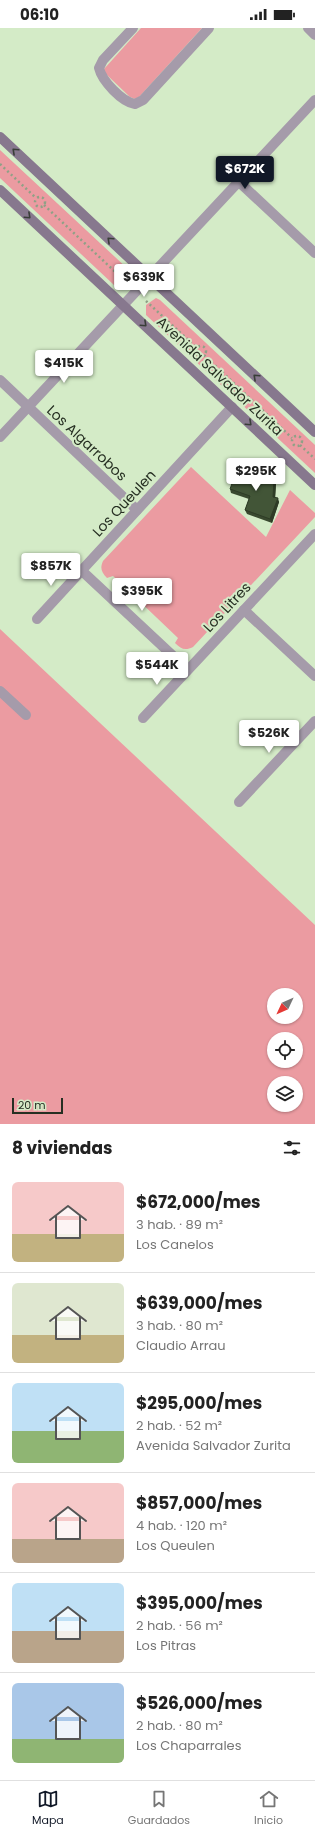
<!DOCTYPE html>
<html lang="es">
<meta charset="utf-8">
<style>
:root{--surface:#fff;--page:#f6f6f6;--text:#222;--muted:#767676;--line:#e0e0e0;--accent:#111827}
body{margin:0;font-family:Poppins,sans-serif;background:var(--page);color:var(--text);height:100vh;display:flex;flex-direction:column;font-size:15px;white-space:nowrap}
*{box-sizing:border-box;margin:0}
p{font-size:13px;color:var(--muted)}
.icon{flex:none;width:22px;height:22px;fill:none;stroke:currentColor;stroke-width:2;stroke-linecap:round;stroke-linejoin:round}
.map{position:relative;height:1096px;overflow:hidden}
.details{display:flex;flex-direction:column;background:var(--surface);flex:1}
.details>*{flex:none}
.needle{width:26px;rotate:226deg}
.tools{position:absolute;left:267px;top:960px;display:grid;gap:8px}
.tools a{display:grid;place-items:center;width:36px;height:36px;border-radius:50%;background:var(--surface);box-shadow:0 1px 3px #0004;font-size:20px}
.scale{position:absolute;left:12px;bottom:10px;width:51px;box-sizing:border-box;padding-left:4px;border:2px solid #262f22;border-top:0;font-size:11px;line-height:14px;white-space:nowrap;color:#262f22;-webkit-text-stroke:3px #d4ebc7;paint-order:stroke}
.price{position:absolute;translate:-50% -34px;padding:0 9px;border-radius:4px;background:#fff;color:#222;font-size:13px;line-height:26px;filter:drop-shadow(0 1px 2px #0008)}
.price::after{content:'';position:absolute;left:50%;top:24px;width:12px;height:9px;margin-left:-6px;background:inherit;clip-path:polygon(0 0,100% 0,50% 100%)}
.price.selected{background:var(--accent);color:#fff}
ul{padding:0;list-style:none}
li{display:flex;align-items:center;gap:12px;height:100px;padding:0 12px}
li+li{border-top:1px solid var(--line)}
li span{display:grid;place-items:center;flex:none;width:112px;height:80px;border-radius:6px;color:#555}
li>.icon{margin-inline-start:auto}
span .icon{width:48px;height:48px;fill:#fffc;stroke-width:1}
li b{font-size:17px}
h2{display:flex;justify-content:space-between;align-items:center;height:48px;padding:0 12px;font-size:17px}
.status{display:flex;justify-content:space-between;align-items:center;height:28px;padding:0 20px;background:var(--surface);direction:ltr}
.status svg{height:11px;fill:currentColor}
.dock{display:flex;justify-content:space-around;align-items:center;height:56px;border-top:1px solid var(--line);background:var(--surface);font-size:11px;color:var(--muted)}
.dock a{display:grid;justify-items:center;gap:2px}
.dock .selected{color:var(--accent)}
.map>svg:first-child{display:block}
.green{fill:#eb9ba1;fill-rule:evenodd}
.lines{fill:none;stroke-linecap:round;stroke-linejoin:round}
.path{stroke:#8fa186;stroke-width:2.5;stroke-dasharray:2 3;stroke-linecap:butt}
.minor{stroke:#a59baa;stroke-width:10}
.secondary{stroke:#87788e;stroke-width:10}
.wall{fill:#39492f}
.shaded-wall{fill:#2e3c26}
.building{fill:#425537;stroke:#2e3c26}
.oneway{stroke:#393e38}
.labels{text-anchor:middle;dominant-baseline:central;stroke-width:4;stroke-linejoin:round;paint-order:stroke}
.street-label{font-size:14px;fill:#262f22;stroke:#d4ebc7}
</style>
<div class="status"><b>06:10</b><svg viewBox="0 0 49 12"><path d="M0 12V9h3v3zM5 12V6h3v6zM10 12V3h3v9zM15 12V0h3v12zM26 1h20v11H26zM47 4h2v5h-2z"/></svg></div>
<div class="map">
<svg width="315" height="1096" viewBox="0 0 315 1096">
<rect width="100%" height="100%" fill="#d4ebc7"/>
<!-- green -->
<g class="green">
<polygon points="141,0 202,0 139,69 135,71 130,69 106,46 104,41"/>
<path d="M0 122 129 242C132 249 129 252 125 258L114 257 0 150Z"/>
<polygon points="156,270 160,272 315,417 315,445 146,287 146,277"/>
<path d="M191 439 266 509 290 462 315 485V489L193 619C185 623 181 621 175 615L178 610 113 548 107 550C101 544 100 540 103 533Z"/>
<path d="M0 601 315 897V1096H0ZM274 967H296V989H274ZM274 1011H296V1033H274ZM274 1055H296V1077H274Z"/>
</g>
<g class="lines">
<!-- path -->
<g class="path">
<polyline points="0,136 36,170"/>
<circle cx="40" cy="174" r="5"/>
<polyline points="44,177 126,254"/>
<polyline points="146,273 197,320"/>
<circle cx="201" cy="323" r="5"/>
<polyline points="204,327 292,410"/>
<circle cx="297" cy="413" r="5"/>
<polyline points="300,417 315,431"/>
</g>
<!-- minor -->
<g class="minor">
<path d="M133 0 103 32 99 40C102 53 122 74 135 76L143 72 209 0"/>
<polyline points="308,0 315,7"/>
<polyline points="238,153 315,225"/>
<polyline points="0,352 137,482"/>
<polyline points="0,409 315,72"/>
<polyline points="81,542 187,641"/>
<polyline points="244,582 315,648"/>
<polyline points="37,591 232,379"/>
<polyline points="0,663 26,687"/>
<polyline points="143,690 315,506"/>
<polyline points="239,774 315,693"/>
</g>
<!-- secondary -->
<g class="secondary">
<polyline points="0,109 315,404"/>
<polyline points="0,162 315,457"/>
</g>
</g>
<!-- wall -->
<polygon class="wall" points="276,455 275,469 279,474 272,495 247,486 245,482 249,471 231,465 230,461"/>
<!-- shaded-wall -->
<g class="shaded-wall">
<polygon points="274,451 276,455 275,473 273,469"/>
<polygon points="278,470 279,474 272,495 270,491"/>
</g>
<!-- building -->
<polygon class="building" points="238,439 274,451 273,469 278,470 270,491 245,482 250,468 230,461"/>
<!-- one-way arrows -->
<defs><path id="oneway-chevron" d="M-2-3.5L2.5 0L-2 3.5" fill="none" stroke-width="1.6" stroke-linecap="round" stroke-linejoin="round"/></defs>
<g class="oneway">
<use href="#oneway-chevron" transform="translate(15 123) rotate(-137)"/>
<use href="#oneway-chevron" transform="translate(28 188) rotate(43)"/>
<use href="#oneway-chevron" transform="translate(110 212) rotate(-137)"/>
<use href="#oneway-chevron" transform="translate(144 296) rotate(43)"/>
<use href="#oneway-chevron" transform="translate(256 349) rotate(-137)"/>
<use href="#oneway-chevron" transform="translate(249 395) rotate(43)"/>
</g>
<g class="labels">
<!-- street labels -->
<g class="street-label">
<text transform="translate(220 348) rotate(43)">Avenida Salvador Zurita</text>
<text transform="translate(87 415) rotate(43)">Los Algarrobos</text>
<text transform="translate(124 475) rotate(-47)">Los Queulen</text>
<text transform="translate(227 579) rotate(-47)">Los Litres</text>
</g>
</g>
</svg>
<div class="tools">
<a><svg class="needle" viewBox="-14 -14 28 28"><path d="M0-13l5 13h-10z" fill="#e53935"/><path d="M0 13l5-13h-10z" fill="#767676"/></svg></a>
<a><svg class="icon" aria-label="locate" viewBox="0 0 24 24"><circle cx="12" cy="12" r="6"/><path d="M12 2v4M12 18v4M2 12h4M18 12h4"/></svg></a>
<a><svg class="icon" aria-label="layers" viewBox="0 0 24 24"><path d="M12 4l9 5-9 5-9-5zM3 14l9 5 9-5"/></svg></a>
</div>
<div class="scale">20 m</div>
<b class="price selected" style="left:245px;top:162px">$672K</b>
<b class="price" style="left:144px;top:270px">$639K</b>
<b class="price" style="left:64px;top:356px">$415K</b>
<b class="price" style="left:256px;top:464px">$295K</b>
<b class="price" style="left:51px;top:559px">$857K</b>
<b class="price" style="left:142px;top:584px">$395K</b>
<b class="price" style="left:157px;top:658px">$544K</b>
<b class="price" style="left:269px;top:726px">$526K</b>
</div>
<section class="details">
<h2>8 viviendas<svg class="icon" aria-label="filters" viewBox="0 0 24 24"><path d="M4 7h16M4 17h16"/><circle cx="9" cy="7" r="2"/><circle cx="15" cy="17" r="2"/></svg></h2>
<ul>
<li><span style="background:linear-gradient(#f6c9c9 65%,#c2b280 0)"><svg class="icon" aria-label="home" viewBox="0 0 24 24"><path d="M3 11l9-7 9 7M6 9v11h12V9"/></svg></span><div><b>$672,000/mes</b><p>3 hab. · 89 m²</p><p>Los Canelos</p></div></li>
<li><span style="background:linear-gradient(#dfe7d0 65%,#c2b280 0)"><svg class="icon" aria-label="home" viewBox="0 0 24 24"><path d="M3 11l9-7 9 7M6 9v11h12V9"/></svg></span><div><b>$639,000/mes</b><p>3 hab. · 80 m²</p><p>Claudio Arrau</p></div></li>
<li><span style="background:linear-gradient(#bfe0f5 60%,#8fb573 0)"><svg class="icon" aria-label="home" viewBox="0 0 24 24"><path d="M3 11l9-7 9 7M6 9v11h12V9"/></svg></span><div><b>$295,000/mes</b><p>2 hab. · 52 m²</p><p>Avenida Salvador Zurita</p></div></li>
<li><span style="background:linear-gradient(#f6c9c9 70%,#b9a48a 0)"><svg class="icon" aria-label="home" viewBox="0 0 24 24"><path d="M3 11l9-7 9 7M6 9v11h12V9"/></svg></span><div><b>$857,000/mes</b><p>4 hab. · 120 m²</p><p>Los Queulen</p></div></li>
<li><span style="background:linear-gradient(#bfe0f5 60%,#b9a48a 0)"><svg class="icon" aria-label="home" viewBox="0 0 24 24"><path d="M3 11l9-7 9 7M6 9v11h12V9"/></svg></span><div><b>$395,000/mes</b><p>2 hab. · 56 m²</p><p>Los Pitras</p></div></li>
<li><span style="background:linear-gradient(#a9c7e8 70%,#8fb573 0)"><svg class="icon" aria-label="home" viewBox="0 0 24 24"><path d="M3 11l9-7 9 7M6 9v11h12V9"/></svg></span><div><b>$526,000/mes</b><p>2 hab. · 80 m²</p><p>Los Chaparrales</p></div></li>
</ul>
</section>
<nav class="dock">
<a class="selected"><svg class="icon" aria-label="map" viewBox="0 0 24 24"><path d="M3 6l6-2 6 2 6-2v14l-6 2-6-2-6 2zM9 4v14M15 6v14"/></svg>Mapa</a>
<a><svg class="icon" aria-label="saved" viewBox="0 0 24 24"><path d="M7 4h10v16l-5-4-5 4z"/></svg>Guardados</a>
<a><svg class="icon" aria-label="home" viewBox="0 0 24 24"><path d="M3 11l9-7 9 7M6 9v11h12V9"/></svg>Inicio</a>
</nav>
